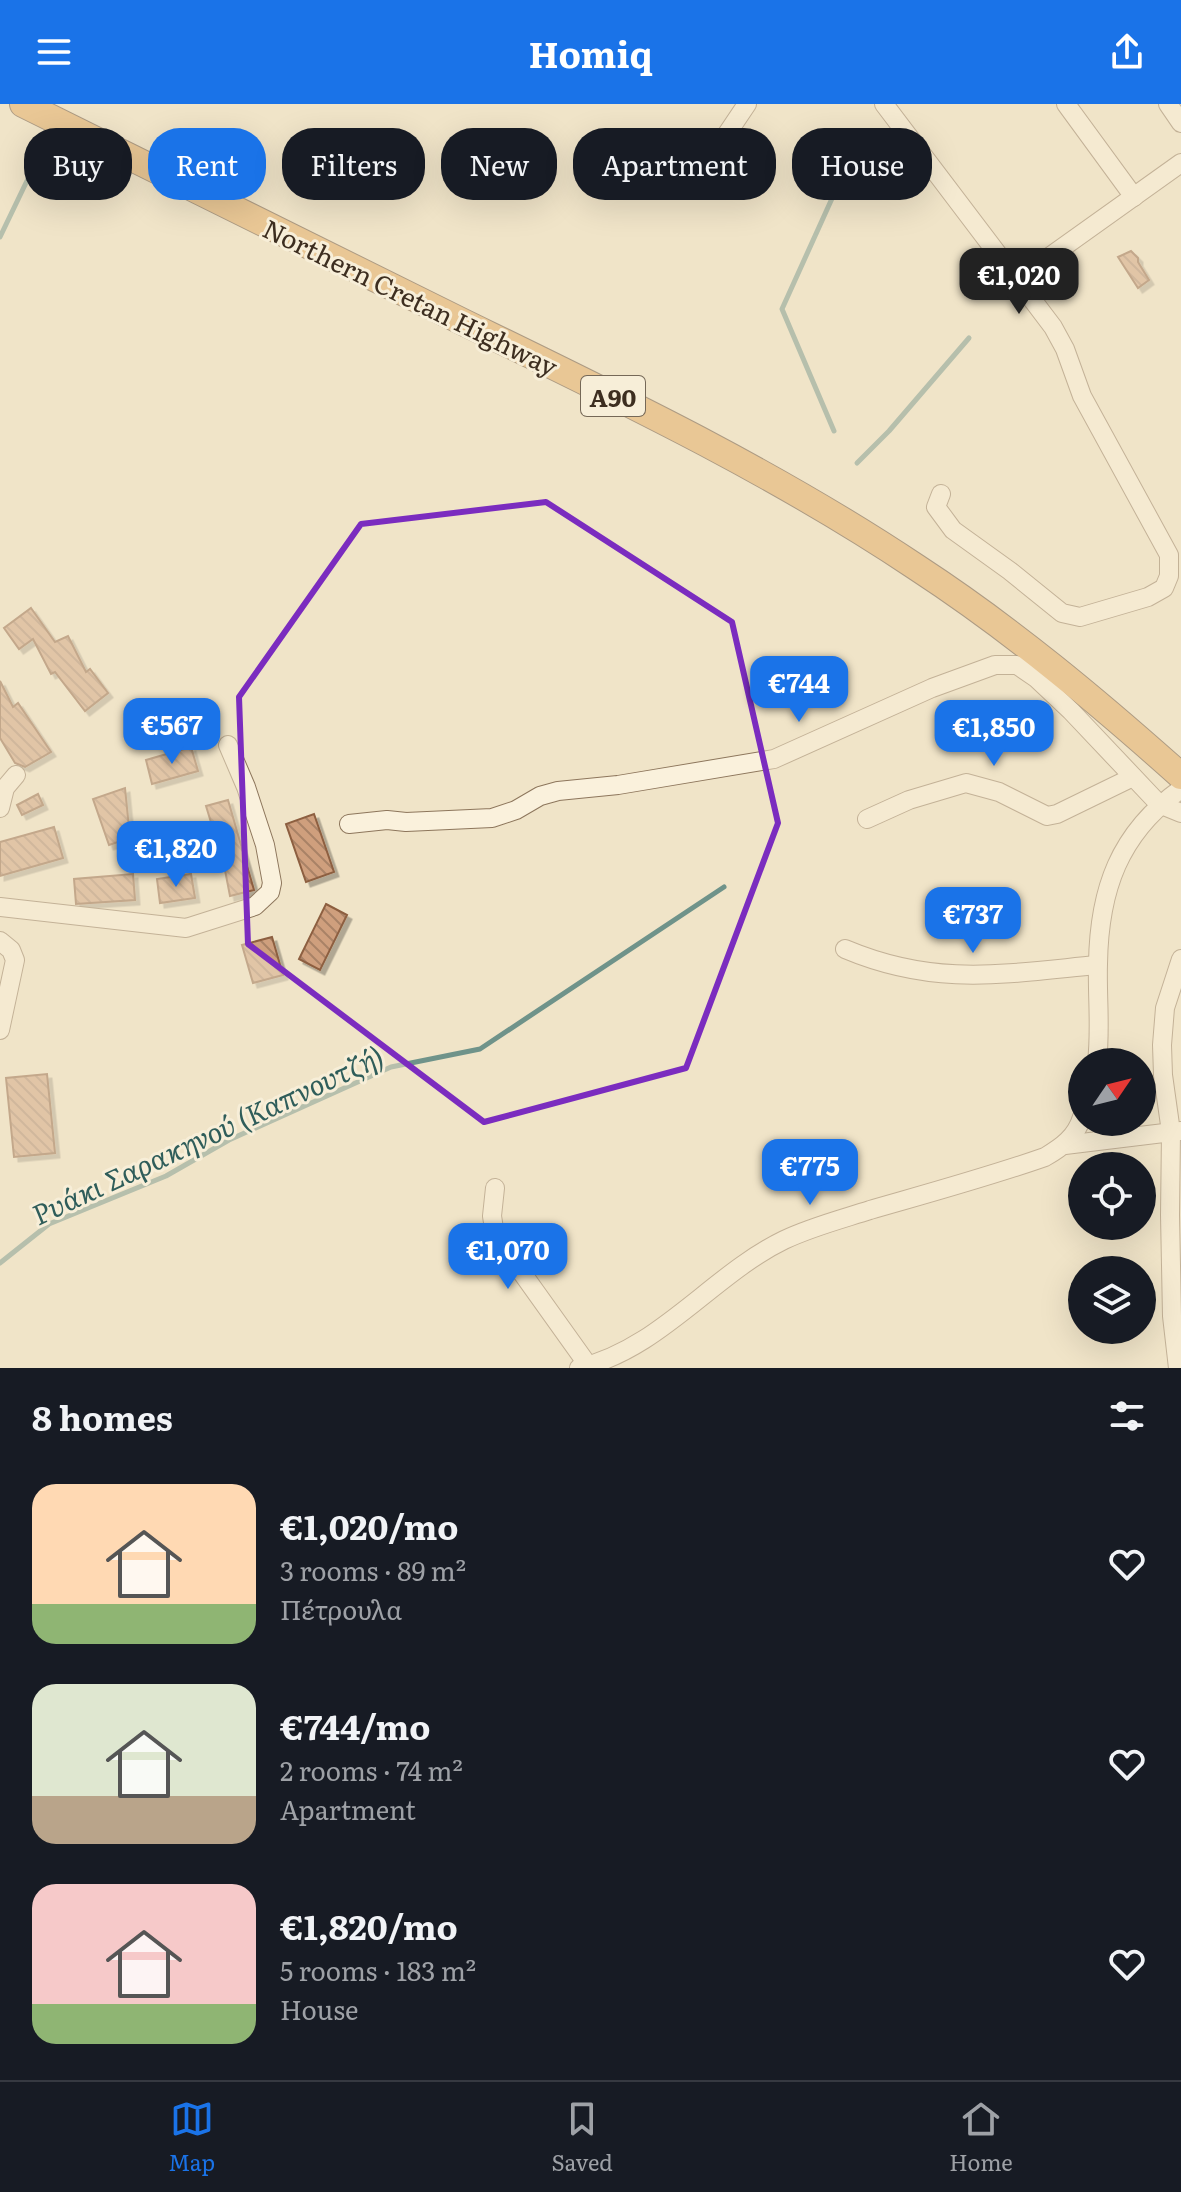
<!DOCTYPE html>
<meta charset="utf-8">
<style>
:root{--surface:#171b24;--page:#242831;--text:#f1f3f6;--muted:#9ea1a6;--line:#363941;--accent:#1a73e8}
body{margin:0;font-family:Literata,serif;background:var(--page);color:var(--text);height:100vh;display:flex;flex-direction:column;font-size:30px;white-space:nowrap}
*{box-sizing:border-box;margin:0}
p{font-size:26px;color:var(--muted)}
.icon{flex:none;width:44px;height:44px;fill:none;stroke:currentColor;stroke-width:2;stroke-linecap:round;stroke-linejoin:round}
.map{position:relative;height:1264px;overflow:hidden}
.sheet{display:flex;flex-direction:column;background:var(--surface);flex:1}
.sheet>*{flex:none}
.guide{position:absolute;left:24px;top:24px;width:1134px;height:72px;display:flex;gap:16px}
.needle{width:52px;rotate:55deg}
.controls{position:absolute;left:1068px;top:944px;display:grid;gap:16px}
.controls a{display:grid;place-items:center;width:88px;height:88px;border-radius:50%;background:var(--surface);box-shadow:0 8px 32px #0002;font-size:40px}
.price{position:absolute;translate:-50% -68px;padding:0 18px;border-radius:16px;background:var(--accent);color:#fff;font-size:26px;line-height:52px;filter:drop-shadow(0 2px 4px #0008)}
.price::after{content:'';position:absolute;left:50%;top:48px;width:24px;height:18px;margin-left:-12px;background:inherit;clip-path:polygon(0 0,100% 0,50% 100%)}
.price.selected{background:#222;color:#fff}
ul{padding:0;list-style:none}
li{display:flex;align-items:center;gap:24px;height:200px;padding:0 32px}
li span{display:grid;place-items:center;flex:none;width:224px;height:160px;border-radius:24px;color:#555}
li>.icon{margin-inline-start:auto}
span .icon{width:96px;height:96px;fill:#fffc;stroke-width:1}
li b{font-size:34px}
h2{display:flex;justify-content:space-between;align-items:center;height:96px;padding:0 32px;font-size:34px}
.pill{padding:0 28px;border-radius:32px;background:var(--surface);box-shadow:0 8px 32px #0002;font-size:28px;line-height:72px}
.pill.selected{background:var(--accent);color:#fff}
header{display:flex;justify-content:space-between;align-items:center;height:104px;padding:0 32px;background:var(--accent);color:#fff;font-size:36px;font-weight:700}
.tabs{display:flex;justify-content:space-around;align-items:center;height:112px;border-top:2px solid var(--line);background:var(--surface);font-size:22px;color:var(--muted)}
.tabs a{display:grid;justify-items:center;gap:4px}
.tabs .selected{color:var(--accent)}
.map>svg:first-child{display:block}
.lines{fill:none;stroke-linecap:round;stroke-linejoin:round}
.stream{stroke:#6f938a;stroke-width:5}
.building{fill:url(#building-back-hatch);stroke:#8d5f41;stroke-width:2;filter:url(#shadow)}
.minor-casing{stroke:#8d765c;stroke-width:20}
.highway-casing{stroke:#5b4430;stroke-width:28}
.minor{stroke:#faf1dc;stroke-width:18}
.highway{stroke:#e0a458;stroke-width:26}
.marked{fill:none;stroke:#7b2cbf;stroke-width:6;stroke-linejoin:round}
.labels{text-anchor:middle;dominant-baseline:central;stroke-width:6;stroke-linejoin:round;paint-order:stroke}
.shield{fill:#f7eed8;stroke:#756857;stroke-width:2}
.shield-label{font-size:24px;font-weight:bold;fill:#3d2e20}
.street-label{font-size:26px;fill:#3d2e20;stroke:#f7eed8}
.water-label{font-size:28px;font-style:italic;fill:#2f5d5a;stroke:#f7eed8}
</style>
<header><svg class="icon" aria-label="menu" viewBox="0 0 24 24"><path d="M4 6h16M4 12h16M4 18h16"/></svg>Homiq<svg class="icon" aria-label="share" viewBox="0 0 24 24"><path d="M12 15V3M7 8l5-5 5 5M5 13v7h14v-7"/></svg></header>
<div class="map">
<svg width="1181" height="1264" viewBox="0 0 1181 1264">
<defs>
<pattern id="building-back-hatch" width="6" height="6" patternUnits="userSpaceOnUse" patternTransform="scale(2)"><rect width="6" height="6" fill="#cf9f7d"/><path d="M-1 5l2 2M0 0l6 6M5-1l2 2" fill="none" stroke="#a98266"/></pattern>
<filter id="shadow"><feDropShadow dx="4.5" dy="4.5" stdDeviation="0" flood-color="#0004"/></filter>
</defs>
<rect width="100%" height="100%" fill="#f0e4c8"/>
<g class="lines">
<!-- stream -->
<g class="stream">
<polyline points="0,133 49,31"/>
<polyline points="834,327 782,205 858,37"/>
<polyline points="857,359 889,327 969,234"/>
<polyline points="0,1159 49,1120 166,1072 229,1036 391,963 480,945 724,783"/>
</g>
</g>
<!-- building -->
<g class="building">
<polygon points="1131,147 1138,154 1138,158 1149,176 1138,184 1118,153"/>
<polygon points="31,504 55,538 68,532 86,568 90,565 108,589 85,607 55,568 51,570 33,535 19,545 4,524"/>
<polygon points="0,577 13,603 18,599 51,648 25,663 15,659 0,634"/>
<polygon points="191,643 198,667 152,680 146,656"/>
<polygon points="125,684 130,734 109,741 93,695"/>
<polygon points="38,690 43,701 22,711 17,701"/>
<polygon points="228,696 254,786 230,792 224,761 206,702"/>
<polygon points="314,710 334,768 306,778 286,720"/>
<polygon points="54,723 63,754 0,772 0,738"/>
<polygon points="133,770 135,796 76,800 74,775"/>
<polygon points="191,770 195,794 160,799 157,775"/>
<polygon points="326,800 347,811 320,866 299,855"/>
<polygon points="272,833 283,871 253,879 242,841"/>
<polygon points="47,970 55,1049 14,1053 6,974"/>
</g>
<g class="lines">
<!-- minor casing -->
<g class="minor-casing">
<g id="minor">
<polyline points="884,0 1053,223 1065,245 1082,292 1169,451 1169,472 1164,484 1148,493 1080,513 1062,509 1010,467 953,426 936,403 941,390"/>
<polyline points="1066,0 1134,93"/>
<polyline points="1168,0 1181,19"/>
<polyline points="710,55 747,0"/>
<polyline points="1017,176 1181,59"/>
<polyline points="0,704 5,684 16,671"/>
<polyline points="867,715 909,696 966,679 999,688 1047,712 1057,710 1133,673"/>
<polyline points="349,720 387,716 406,718 492,714 516,706 540,692 558,687 618,681 774,655 932,584 995,561 1017,561 1036,574 1071,607 1159,700 1181,709"/>
<polyline points="0,803 186,824 255,802 270,788 272,779 265,741 246,683 228,641"/>
<polyline points="0,837 11,846 15,856 0,926"/>
<path d="M845 845C935 883 1003 870 1097 861"/>
<path d="M1097 958C1101 925 1097 893 1098 860 1099 786 1119 729 1181 685"/>
<polyline points="1065,1041 1181,1027"/>
<polyline points="495,1084 492,1112 495,1131 590,1264"/>
<path d="M579 1264C660 1245 712 1171 784 1136 811 1123 842 1115 870 1106 929 1089 988 1073 1045 1053 1062 1043 1076 1033 1082 1013"/>
<polyline points="1178,1264 1172,1212 1170,1111 1171,1028 1163,971 1162,941 1165,904 1181,855"/>
</g>
</g>
<!-- highway casing -->
<g class="highway-casing">
<path id="highway" d="M23 0C170 74 318 146 465 219 619 294 774 368 916 463 1011 525 1097 597 1181 672"/>
</g>
<!-- minor -->
<use href="#minor" class="minor"/>
<!-- highway -->
<use href="#highway" class="highway"/>
</g>
<!-- marked area -->
<path d="M0 0H1181V1264H0ZM546 398 732 518 778 719 686 964 484 1018 248 840 239 593 361 420Z" fill="#f0e4c8" fill-opacity=".55" fill-rule="evenodd"/>
<path class="marked" d="M546 398 732 518 778 719 686 964 484 1018 248 840 239 593 361 420Z"/>
<g class="labels">
<!-- shield labels -->
<rect class="shield" x="581" y="272" width="64" height="40" rx="6"/>
<g class="shield-label">
<text x="613" y="292">Α90</text>
</g>
<!-- street labels -->
<g class="street-label">
<text transform="translate(411 192) rotate(26)">Northern Cretan Highway</text>
</g>
<!-- water labels -->
<g class="water-label">
<text transform="translate(207 1030) rotate(-25)">Ρυάκι Σαρακηνού (Καπνουτζή)</text>
</g>
</g>
</svg>
<div class="controls">
<a><svg class="needle" viewBox="-14 -14 28 28"><path d="M0-13l5 13h-10z" fill="#e53935"/><path d="M0 13l5-13h-10z" fill="#9ea1a6"/></svg></a>
<a><svg class="icon" aria-label="locate" viewBox="0 0 24 24"><circle cx="12" cy="12" r="6"/><path d="M12 2v4M12 18v4M2 12h4M18 12h4"/></svg></a>
<a><svg class="icon" aria-label="layers" viewBox="0 0 24 24"><path d="M12 4l9 5-9 5-9-5zM3 14l9 5 9-5"/></svg></a>
</div>
<b class="price selected" style="left:1019px;top:212px">€1,020</b>
<b class="price" style="left:799px;top:620px">€744</b>
<b class="price" style="left:172px;top:662px">€567</b>
<b class="price" style="left:994px;top:664px">€1,850</b>
<b class="price" style="left:176px;top:785px">€1,820</b>
<b class="price" style="left:973px;top:851px">€737</b>
<b class="price" style="left:810px;top:1103px">€775</b>
<b class="price" style="left:508px;top:1187px">€1,070</b>
<div class="guide">
<a class="pill">Buy</a>
<a class="pill selected">Rent</a>
<a class="pill">Filters</a>
<a class="pill">New</a>
<a class="pill">Apartment</a>
<a class="pill">House</a>
</div>
</div>
<section class="sheet">
<h2>8 homes<svg class="icon" aria-label="filters" viewBox="0 0 24 24"><path d="M4 7h16M4 17h16"/><circle cx="9" cy="7" r="2"/><circle cx="15" cy="17" r="2"/></svg></h2>
<ul>
<li><span style="background:linear-gradient(#ffd9b3 75%,#8fb573 0)"><svg class="icon" aria-label="home" viewBox="0 0 24 24"><path d="M3 11l9-7 9 7M6 9v11h12V9"/></svg></span><div><b>€1,020/mo</b><p>3 rooms · 89 m²</p><p>Πέτρουλα</p></div><svg class="icon" aria-label="heart" viewBox="0 0 24 24"><path d="M12 20l-8-8c-3-5 5-10 8-4 3-6 11-1 8 4z"/></svg></li>
<li><span style="background:linear-gradient(#dfe7d0 70%,#b9a48a 0)"><svg class="icon" aria-label="home" viewBox="0 0 24 24"><path d="M3 11l9-7 9 7M6 9v11h12V9"/></svg></span><div><b>€744/mo</b><p>2 rooms · 74 m²</p><p>Apartment</p></div><svg class="icon" aria-label="heart" viewBox="0 0 24 24"><path d="M12 20l-8-8c-3-5 5-10 8-4 3-6 11-1 8 4z"/></svg></li>
<li><span style="background:linear-gradient(#f6c9c9 75%,#8fb573 0)"><svg class="icon" aria-label="home" viewBox="0 0 24 24"><path d="M3 11l9-7 9 7M6 9v11h12V9"/></svg></span><div><b>€1,820/mo</b><p>5 rooms · 183 m²</p><p>House</p></div><svg class="icon" aria-label="heart" viewBox="0 0 24 24"><path d="M12 20l-8-8c-3-5 5-10 8-4 3-6 11-1 8 4z"/></svg></li>
</ul>
</section>
<nav class="tabs">
<a class="selected"><svg class="icon" aria-label="map" viewBox="0 0 24 24"><path d="M3 6l6-2 6 2 6-2v14l-6 2-6-2-6 2zM9 4v14M15 6v14"/></svg>Map</a>
<a><svg class="icon" aria-label="saved" viewBox="0 0 24 24"><path d="M7 4h10v16l-5-4-5 4z"/></svg>Saved</a>
<a><svg class="icon" aria-label="home" viewBox="0 0 24 24"><path d="M3 11l9-7 9 7M6 9v11h12V9"/></svg>Home</a>
</nav>
